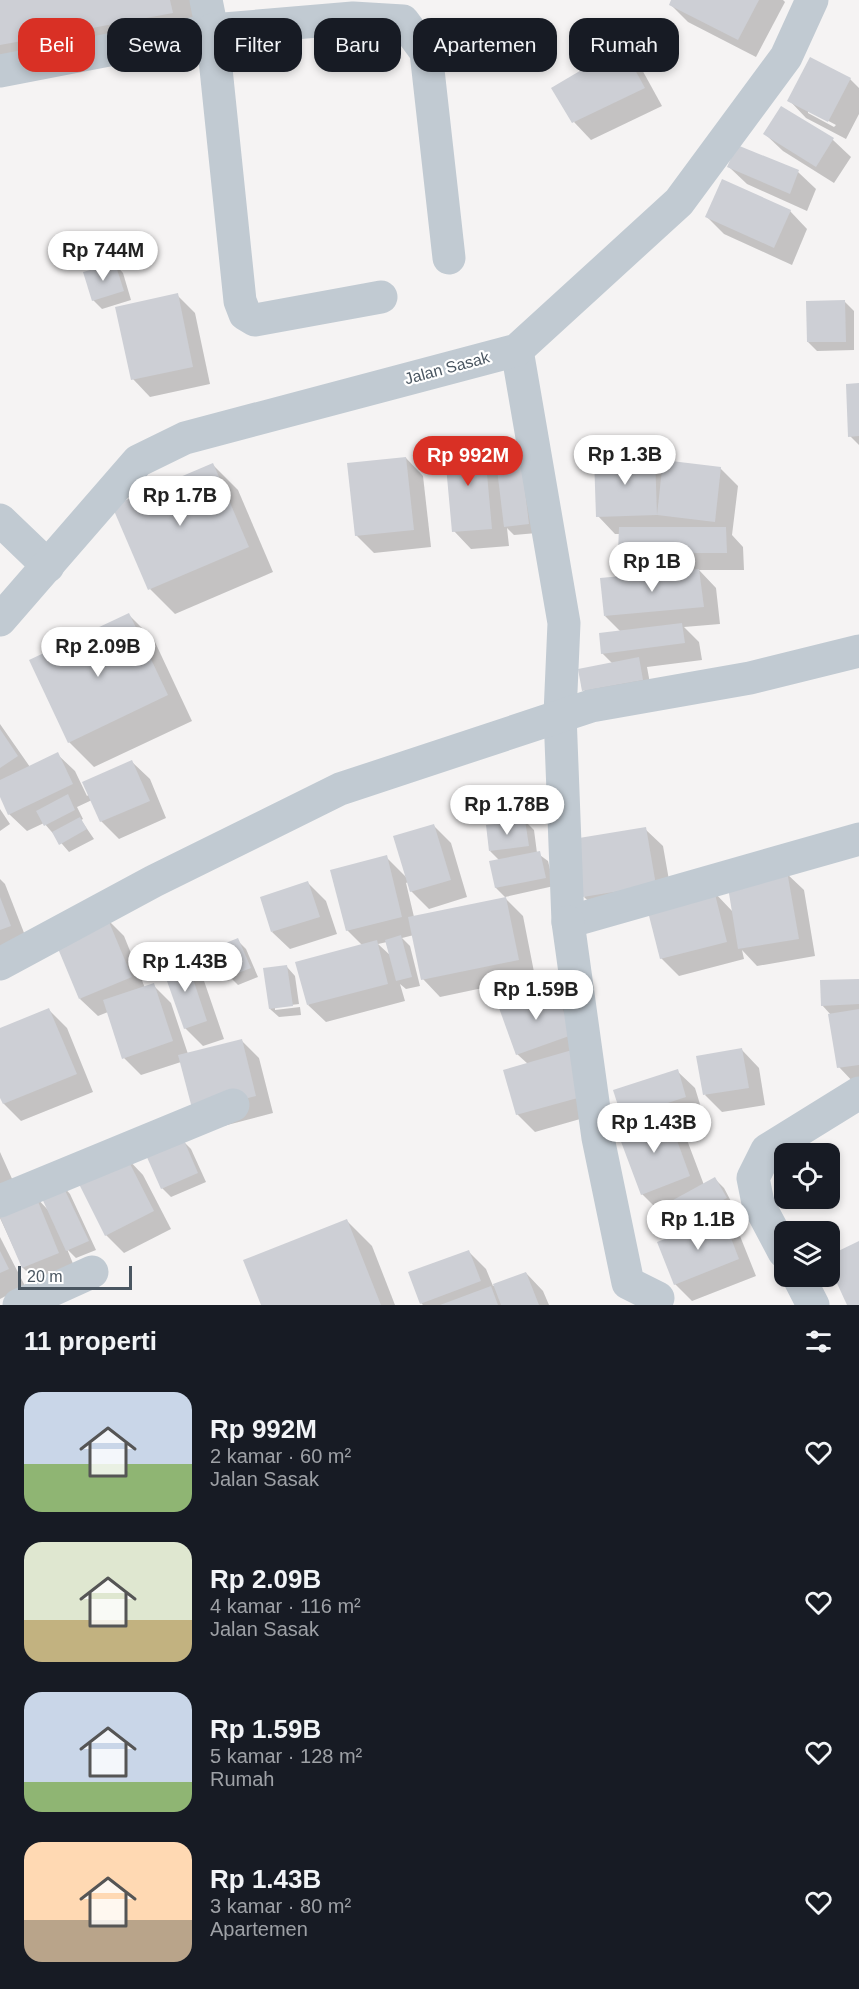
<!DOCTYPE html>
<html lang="id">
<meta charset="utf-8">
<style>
:root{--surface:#171b24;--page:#242831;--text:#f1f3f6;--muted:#9ea1a6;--accent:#d93025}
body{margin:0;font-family:Arial,sans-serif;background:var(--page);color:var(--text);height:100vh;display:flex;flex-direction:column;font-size:22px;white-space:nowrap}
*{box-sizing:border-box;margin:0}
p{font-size:20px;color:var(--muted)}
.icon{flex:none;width:33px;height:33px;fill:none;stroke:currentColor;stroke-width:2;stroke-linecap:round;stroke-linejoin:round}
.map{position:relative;height:1305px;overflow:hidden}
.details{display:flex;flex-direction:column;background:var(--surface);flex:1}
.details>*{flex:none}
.banner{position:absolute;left:18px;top:18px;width:824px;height:54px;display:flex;gap:12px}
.tools{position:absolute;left:774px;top:1143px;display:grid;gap:12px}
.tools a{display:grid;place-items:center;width:66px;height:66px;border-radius:12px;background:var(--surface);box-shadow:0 3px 9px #0003;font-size:30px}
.scale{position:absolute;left:18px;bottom:15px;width:114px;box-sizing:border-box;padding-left:6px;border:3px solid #4a5661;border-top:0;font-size:16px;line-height:21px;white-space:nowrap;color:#4a5661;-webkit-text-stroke:4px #fff;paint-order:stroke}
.price{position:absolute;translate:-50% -51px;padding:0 14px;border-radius:21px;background:#fff;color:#222;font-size:20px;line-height:39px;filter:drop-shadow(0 2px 3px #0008)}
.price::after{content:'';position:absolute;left:50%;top:36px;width:18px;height:14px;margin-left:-9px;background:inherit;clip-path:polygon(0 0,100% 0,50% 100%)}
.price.selected{background:var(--accent);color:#fff}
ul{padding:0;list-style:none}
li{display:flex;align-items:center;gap:18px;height:150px;padding:0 24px}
li span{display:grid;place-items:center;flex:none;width:168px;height:120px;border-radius:18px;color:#555}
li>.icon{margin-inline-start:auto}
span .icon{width:72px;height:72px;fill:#fffc;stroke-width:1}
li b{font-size:26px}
h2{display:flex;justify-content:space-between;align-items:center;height:72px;padding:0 24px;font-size:26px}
.tag{padding:0 21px;border-radius:18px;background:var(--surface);box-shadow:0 3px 9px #0003;font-size:21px;line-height:54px}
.tag.selected{background:var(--accent);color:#fff}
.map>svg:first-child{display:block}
.shadow{fill:#0003;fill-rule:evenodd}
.building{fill:#cdcfd5}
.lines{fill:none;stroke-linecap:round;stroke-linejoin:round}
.minor{stroke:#c1cad2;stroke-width:33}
.labels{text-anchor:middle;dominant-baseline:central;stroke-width:4.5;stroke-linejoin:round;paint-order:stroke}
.street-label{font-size:16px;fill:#4a5661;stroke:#fff}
</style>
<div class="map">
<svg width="859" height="1305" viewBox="0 0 859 1305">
<rect width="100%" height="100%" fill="#f5f3f3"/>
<!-- shadow -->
<g class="shadow">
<polygon points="0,0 195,0 203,44 0,81"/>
<polygon points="673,0 783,0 785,2 756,57 688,22 671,5"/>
<polygon points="622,48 640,66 662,106 591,140 574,122"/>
<path d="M811 59 850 79 859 88V114L846 139 806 118 789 100ZM808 110 836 125 834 127 808 113Z"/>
<polygon points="781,108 833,140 851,157 834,183 783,151 765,134"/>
<polygon points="737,146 798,172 816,189 807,211 747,184 729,167"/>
<polygon points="790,211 807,229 792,265 724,234 706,216"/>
<polygon points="115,264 123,273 131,300 102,309 93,300"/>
<polygon points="177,295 195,313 210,384 150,397 133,379"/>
<polygon points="845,302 854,311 854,350 817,351 808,342"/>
<polygon points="859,385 859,445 850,436"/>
<polygon points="483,442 501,460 501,470 522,467 537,533 514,535 507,528 509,546 471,549 454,531"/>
<polygon points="654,457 664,466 720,468 738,486 732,535 743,547 744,570 699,570 716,588 720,624 684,627 699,642 702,660 647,667 651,689 593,699 584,690 613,664 602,653 621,632 605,616 672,573 672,570 638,570 620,553 620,534 615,534 598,516"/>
<polygon points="406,458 423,476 431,547 374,553 356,535"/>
<polygon points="213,465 238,490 273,572 175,614 150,589"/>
<polygon points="129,615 154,640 192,721 94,767 69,742"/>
<polygon points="0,724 30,767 57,754 75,771 87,796 132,762 150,779 166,818 119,839 101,821 92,800 77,807 83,819 81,820 94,839 69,852 44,823 27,831 9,814 0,794"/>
<polygon points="0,809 10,824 0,831"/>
<polygon points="525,821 534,830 537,853 548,861 554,886 505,897 496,888 491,863 500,861 490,851"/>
<path d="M434 826 451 843 467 897 429 909 411 891 408 882 406 883 414 917 505 898 523 916 535 977 440 997 423 979 414 935 402 938 410 946 420 986 406 989 400 984 405 1001 326 1022 308 1005 363 946 347 930 386 857 407 878ZM387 942 391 956 378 944Z"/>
<polygon points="645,829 663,846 673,903 714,892 733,912 786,873 804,890 815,956 757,966 742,950 744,959 679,976 661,958 648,907 602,914 584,897"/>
<polygon points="0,879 5,884 28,943 0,954"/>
<polygon points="308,883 326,901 337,934 290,949 272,932"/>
<polygon points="107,919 124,936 145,988 153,985 171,1003 188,1054 241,1040 259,1058 273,1113 212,1129 181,1062 141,1075 124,1058 108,1012 98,1016 80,999"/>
<polygon points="237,940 246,949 258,977 238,985 229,976"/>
<polygon points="186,960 203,978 224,1039 203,1046 185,1028"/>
<polygon points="287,967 295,976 299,1004 275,1007 275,1010 300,1007 301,1015 279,1017 270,1009"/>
<polygon points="859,980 859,1085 856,1085 839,1067 831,1015 822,1005"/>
<polygon points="555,989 572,1007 601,1113 535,1132 517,1114 528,1064 517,1054"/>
<polygon points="49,1010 67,1028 93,1092 21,1121 4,1104 0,1094 0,1030"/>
<polygon points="742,1050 759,1068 765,1105 722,1112 705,1095"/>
<polygon points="677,1071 695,1088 703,1114 675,1124 684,1132 704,1185 715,1179 724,1188 734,1207 701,1224 722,1218 740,1236 756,1276 692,1301 675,1284 685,1233 667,1209 660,1212 642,1194 633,1127 624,1118 615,1091"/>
<polygon points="182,1140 191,1149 206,1182 171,1197 162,1188"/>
<polygon points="0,1152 22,1201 35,1196 48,1210 62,1185 70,1194 96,1250 76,1258 67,1249 76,1271 41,1285 23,1268 0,1218"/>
<polygon points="126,1157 143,1175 171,1229 124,1253 106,1235"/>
<polygon points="347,1221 372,1246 395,1305 262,1305"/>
<polygon points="0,1237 25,1286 0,1299"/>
<polygon points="469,1252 486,1269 493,1286 526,1273 543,1291 549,1305 423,1305 421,1303"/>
</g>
<!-- building -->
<g class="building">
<polygon points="0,0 170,0 173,13 0,45"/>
<polygon points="671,0 759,0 738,40 669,5"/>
<polygon points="622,46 645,88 572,123 551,88"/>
<polygon points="810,57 851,78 828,122 787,101"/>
<polygon points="781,106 834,138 816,167 763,134"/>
<polygon points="737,145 799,170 790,194 727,167"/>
<polygon points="722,179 791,210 774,248 705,217"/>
<polygon points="115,263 124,291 92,301 83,272"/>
<polygon points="178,293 193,367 131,380 115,307"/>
<polygon points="845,300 846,342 807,342 806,301"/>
<polygon points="859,383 859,436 848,437 846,384"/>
<polygon points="484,441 492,529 452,532 444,444"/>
<polygon points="655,455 657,515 596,517 594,457"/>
<polygon points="406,457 414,530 355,536 347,463"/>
<polygon points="663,460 721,467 715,522 657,515"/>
<polygon points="213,463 249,547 148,590 112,506"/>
<polygon points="522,466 529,524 504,527 497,469"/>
<polygon points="619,527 726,527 727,553 618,553"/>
<polygon points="699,569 704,607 604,616 600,578"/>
<polygon points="129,613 168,695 68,743 29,660"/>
<polygon points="682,623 685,643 601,654 599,633"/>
<polygon points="639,657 643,680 582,691 578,669"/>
<polygon points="0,729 18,756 0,768"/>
<polygon points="58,752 73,784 8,815 0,797 0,780"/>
<polygon points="132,760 150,801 100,822 82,782"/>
<polygon points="68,794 75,810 44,826 36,811"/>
<polygon points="80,817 87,829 59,845 52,832"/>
<polygon points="525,820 529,846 489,851 486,825"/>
<polygon points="434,824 451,880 410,892 393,836"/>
<polygon points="646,827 656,885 583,897 573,839"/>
<polygon points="540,851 546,878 495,888 489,861"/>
<polygon points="387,855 402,917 346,931 330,870"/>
<polygon points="787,871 799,939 738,949 727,881"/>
<polygon points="308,881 320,917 271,932 260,897"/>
<polygon points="714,890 727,942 660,959 647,908"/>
<polygon points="0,897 11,926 0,930"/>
<polygon points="506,897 519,960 421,980 408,917"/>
<polygon points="107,917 132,977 79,999 54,939"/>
<polygon points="401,935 412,977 396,981 385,940"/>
<polygon points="238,938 251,968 228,977 216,947"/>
<polygon points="377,940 388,984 307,1005 295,962"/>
<polygon points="186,958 207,1021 184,1029 162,967"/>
<polygon points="287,965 293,1006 269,1009 263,968"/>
<polygon points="859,979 859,1004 821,1006 820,980"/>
<polygon points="154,983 173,1041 122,1059 103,1000"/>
<polygon points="555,987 572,1035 516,1055 499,1008"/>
<polygon points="49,1008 77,1074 3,1104 0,1098 0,1028"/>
<polygon points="859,1009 859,1065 837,1068 828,1014"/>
<polygon points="242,1039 256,1096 193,1112 178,1055"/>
<polygon points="742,1048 749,1088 703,1095 696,1056"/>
<polygon points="572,1050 585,1096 516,1115 503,1070"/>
<polygon points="678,1069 686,1097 622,1118 613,1090"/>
<polygon points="667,1113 690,1176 641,1195 617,1131"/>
<polygon points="183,1138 198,1173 161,1189 146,1155"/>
<polygon points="126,1156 154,1211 105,1236 77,1180"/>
<polygon points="715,1177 727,1198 675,1225 664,1205"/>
<polygon points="62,1184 89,1241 66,1251 40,1194"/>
<polygon points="35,1194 59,1253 22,1268 0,1217"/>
<polygon points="723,1217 739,1259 674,1285 657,1242"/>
<polygon points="347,1219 381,1305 261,1305 243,1260"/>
<polygon points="859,1241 859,1305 847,1305 830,1268 830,1255"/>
<polygon points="469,1250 481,1281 420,1304 408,1272"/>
<polygon points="0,1251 9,1269 0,1273"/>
<polygon points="526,1272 539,1305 501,1305 493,1284"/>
<polygon points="491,1286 498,1305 440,1305"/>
</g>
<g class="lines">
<!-- minor -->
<g class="minor">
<polyline points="0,71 212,30 206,0"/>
<polyline points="381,297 255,320 245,314 240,301 212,30 353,18 403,21 426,52 449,258"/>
<polyline points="517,350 564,623 560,714 568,922 859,839"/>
<polyline points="0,520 48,566"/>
<polyline points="0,620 138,461 185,438 517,350 679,202 786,57 812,0"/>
<polyline points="568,922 598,1138 628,1283 658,1298"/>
<polyline points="0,964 154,881 340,789 591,706 750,678 859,651"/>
<polyline points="0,1201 233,1105"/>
<polyline points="784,1252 758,1203 753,1178 767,1150 859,1093"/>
<polyline points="798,1276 813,1305"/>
<polyline points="19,1305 92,1272"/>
</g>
</g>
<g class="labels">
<!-- street labels -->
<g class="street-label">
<text transform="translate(447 368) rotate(-15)">Jalan Sasak</text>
</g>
</g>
</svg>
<div class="tools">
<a><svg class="icon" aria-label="locate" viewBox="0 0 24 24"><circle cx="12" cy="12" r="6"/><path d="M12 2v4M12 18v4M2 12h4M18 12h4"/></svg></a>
<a><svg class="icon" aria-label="layers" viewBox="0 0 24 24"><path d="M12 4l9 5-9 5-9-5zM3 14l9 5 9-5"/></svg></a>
</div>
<div class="scale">20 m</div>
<b class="price" style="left:103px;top:282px">Rp 744M</b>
<b class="price" style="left:625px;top:486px">Rp 1.3B</b>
<b class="price selected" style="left:468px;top:487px">Rp 992M</b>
<b class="price" style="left:180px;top:527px">Rp 1.7B</b>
<b class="price" style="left:652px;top:593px">Rp 1B</b>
<b class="price" style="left:98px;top:678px">Rp 2.09B</b>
<b class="price" style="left:507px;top:836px">Rp 1.78B</b>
<b class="price" style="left:185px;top:993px">Rp 1.43B</b>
<b class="price" style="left:536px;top:1021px">Rp 1.59B</b>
<b class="price" style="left:654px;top:1154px">Rp 1.43B</b>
<b class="price" style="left:698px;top:1251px">Rp 1.1B</b>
<div class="banner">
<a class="tag selected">Beli</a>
<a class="tag">Sewa</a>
<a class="tag">Filter</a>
<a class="tag">Baru</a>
<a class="tag">Apartemen</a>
<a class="tag">Rumah</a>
</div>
</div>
<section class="details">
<h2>11 properti<svg class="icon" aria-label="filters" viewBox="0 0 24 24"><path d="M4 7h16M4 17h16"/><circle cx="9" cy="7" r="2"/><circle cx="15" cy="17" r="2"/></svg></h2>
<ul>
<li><span style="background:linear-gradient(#c9d6e8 60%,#8fb573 0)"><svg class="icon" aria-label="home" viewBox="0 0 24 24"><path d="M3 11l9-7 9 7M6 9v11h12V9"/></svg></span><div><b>Rp 992M</b><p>2 kamar · 60 m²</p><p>Jalan Sasak</p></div><svg class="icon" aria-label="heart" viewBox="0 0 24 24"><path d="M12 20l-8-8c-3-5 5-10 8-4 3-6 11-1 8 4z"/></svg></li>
<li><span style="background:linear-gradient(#dfe7d0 65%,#c2b280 0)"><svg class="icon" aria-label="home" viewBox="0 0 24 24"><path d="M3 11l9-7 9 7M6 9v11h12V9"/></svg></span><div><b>Rp 2.09B</b><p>4 kamar · 116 m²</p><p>Jalan Sasak</p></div><svg class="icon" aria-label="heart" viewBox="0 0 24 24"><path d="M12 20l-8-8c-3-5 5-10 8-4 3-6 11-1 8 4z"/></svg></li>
<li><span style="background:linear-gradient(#c9d6e8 75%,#8fb573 0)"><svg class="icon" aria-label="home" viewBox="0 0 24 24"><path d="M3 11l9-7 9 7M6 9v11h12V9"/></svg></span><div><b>Rp 1.59B</b><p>5 kamar · 128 m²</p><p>Rumah</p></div><svg class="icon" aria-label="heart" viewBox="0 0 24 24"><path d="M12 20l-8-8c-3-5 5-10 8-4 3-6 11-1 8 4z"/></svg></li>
<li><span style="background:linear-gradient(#ffd9b3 65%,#b9a48a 0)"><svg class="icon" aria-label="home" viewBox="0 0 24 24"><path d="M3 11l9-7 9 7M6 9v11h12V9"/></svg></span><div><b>Rp 1.43B</b><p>3 kamar · 80 m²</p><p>Apartemen</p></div><svg class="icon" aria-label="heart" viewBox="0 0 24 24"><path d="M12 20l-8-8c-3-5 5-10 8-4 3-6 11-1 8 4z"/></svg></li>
</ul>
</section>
